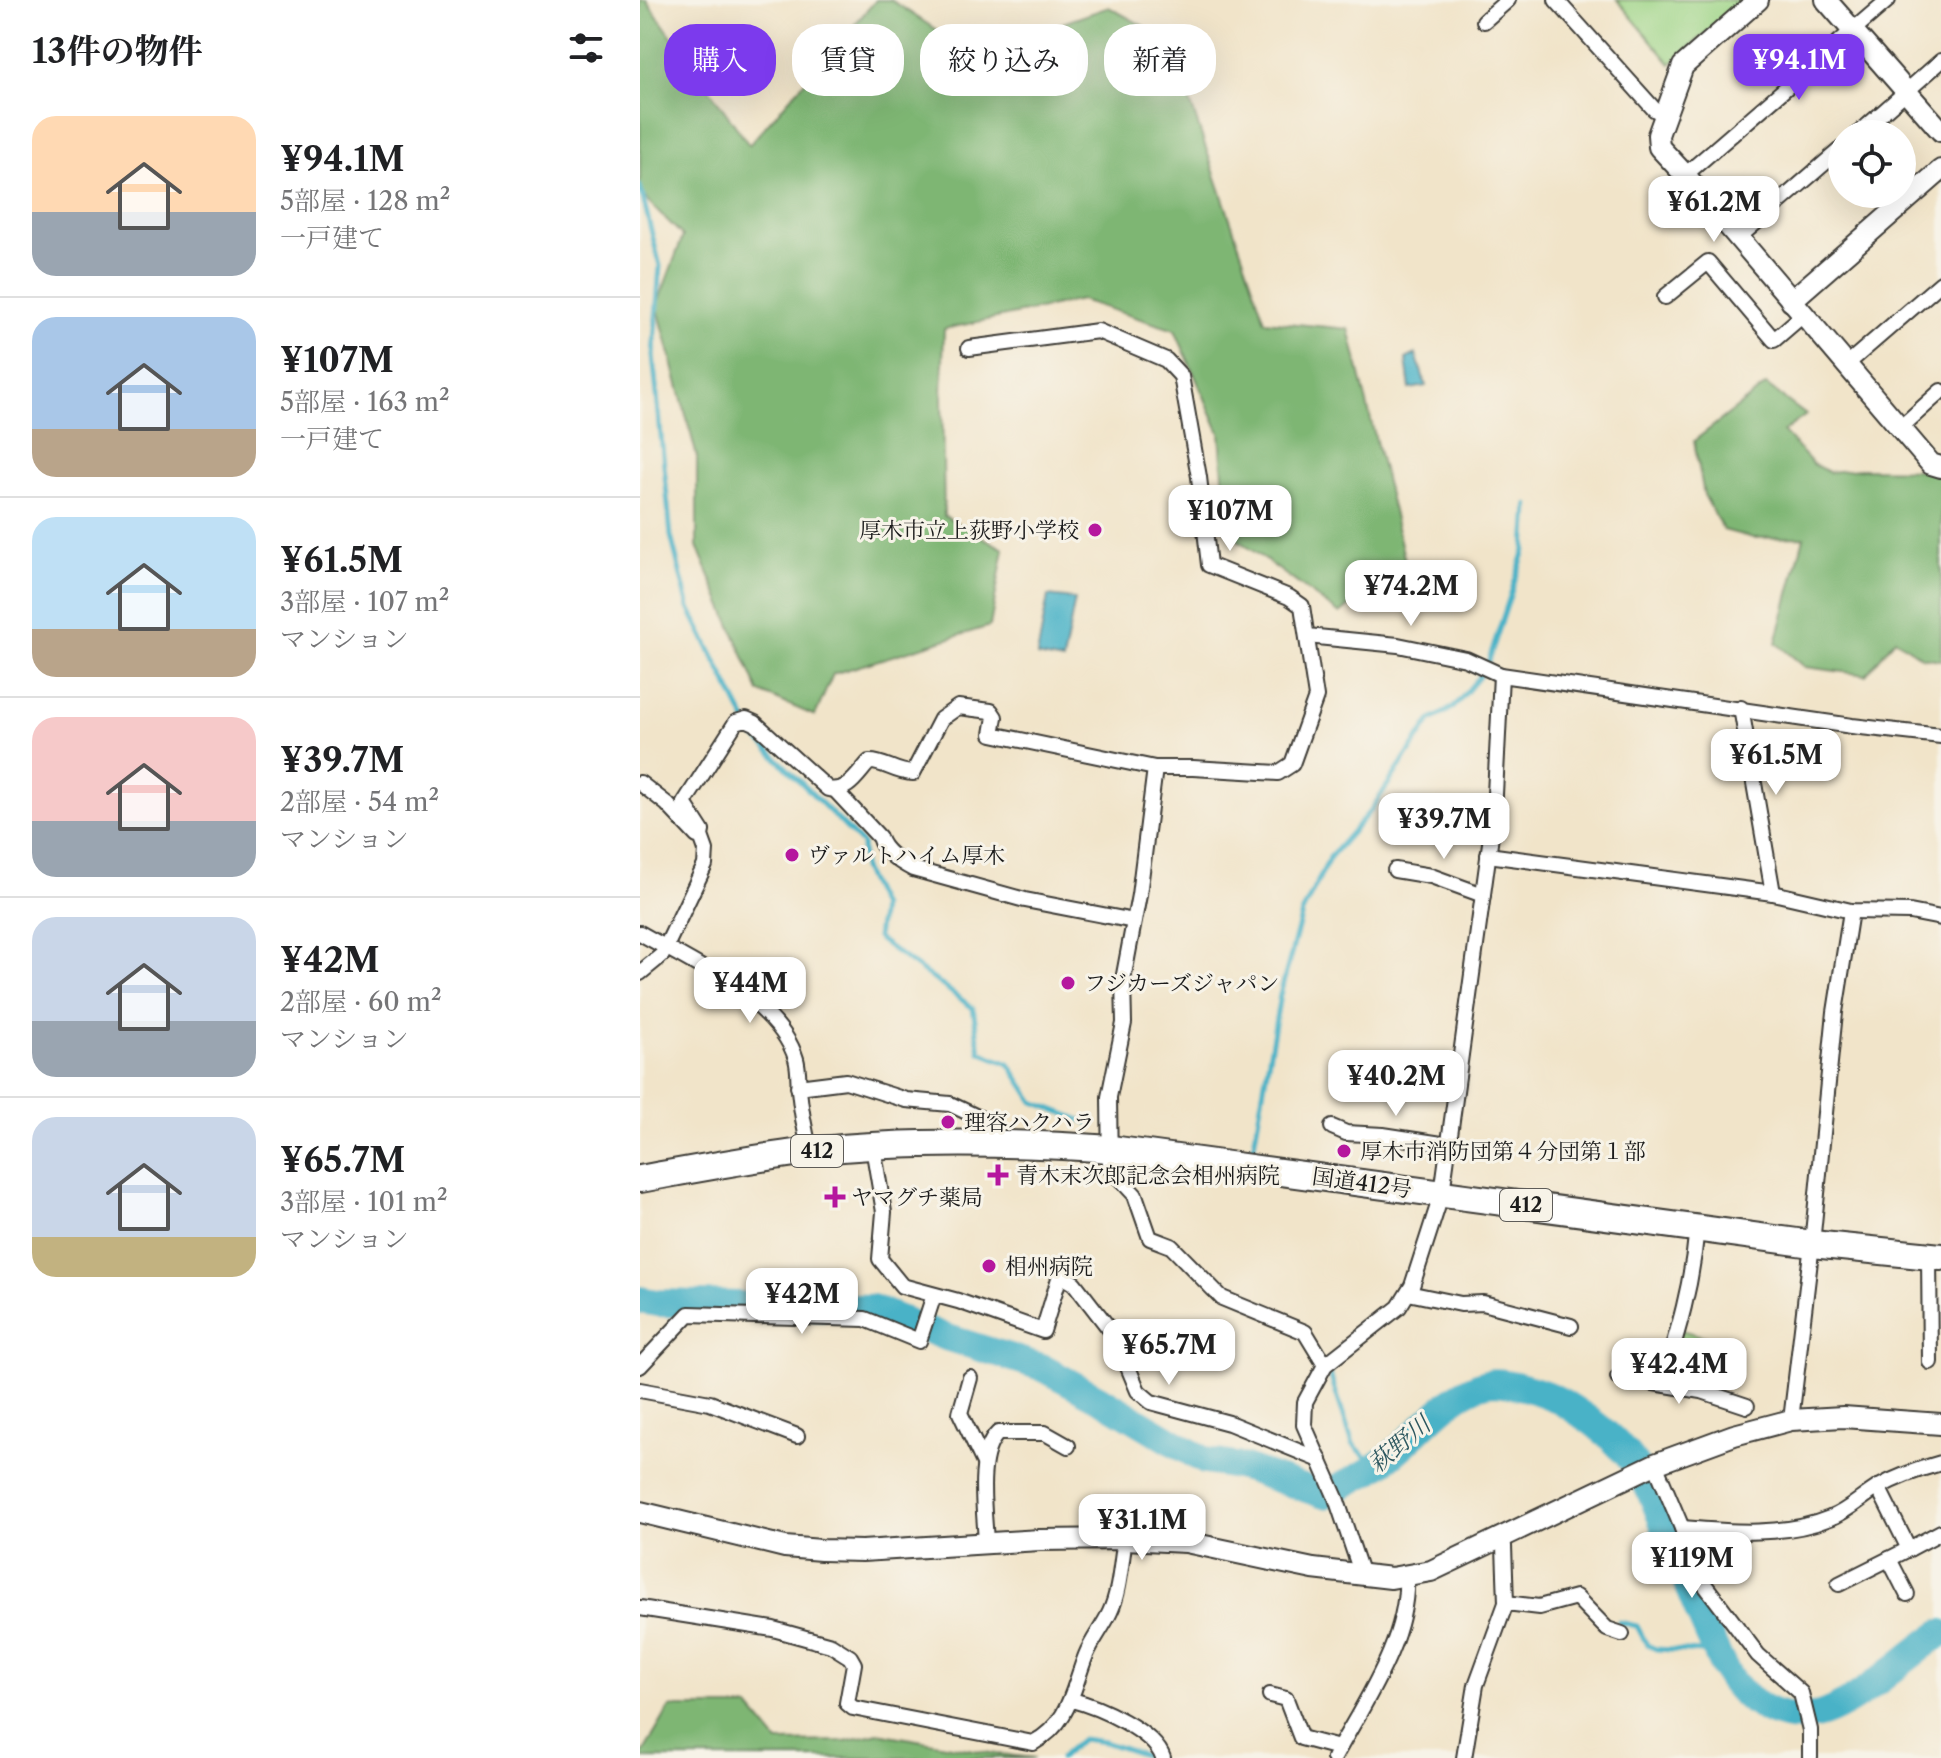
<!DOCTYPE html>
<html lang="ja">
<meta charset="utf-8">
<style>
:root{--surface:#fff;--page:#f6f6f6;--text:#202124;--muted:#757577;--line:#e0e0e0;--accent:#7c3aed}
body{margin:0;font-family:"Libre Caslon Text","Noto Serif JP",serif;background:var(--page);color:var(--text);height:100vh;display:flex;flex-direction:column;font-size:30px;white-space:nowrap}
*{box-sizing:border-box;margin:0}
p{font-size:26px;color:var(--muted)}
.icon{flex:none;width:44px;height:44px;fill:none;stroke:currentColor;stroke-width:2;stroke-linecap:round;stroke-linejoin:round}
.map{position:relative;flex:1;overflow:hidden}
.panel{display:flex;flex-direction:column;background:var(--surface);width:640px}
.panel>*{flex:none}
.banner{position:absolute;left:24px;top:24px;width:760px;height:72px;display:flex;gap:16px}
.fabs{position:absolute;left:1188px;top:120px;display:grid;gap:16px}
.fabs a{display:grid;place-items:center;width:88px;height:88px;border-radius:50%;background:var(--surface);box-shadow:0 8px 32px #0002;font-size:40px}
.price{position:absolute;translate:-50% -68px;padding:0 18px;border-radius:16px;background:#fff;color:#222;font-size:26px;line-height:52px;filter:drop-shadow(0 2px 4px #0008)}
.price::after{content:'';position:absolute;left:50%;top:48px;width:24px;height:18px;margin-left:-12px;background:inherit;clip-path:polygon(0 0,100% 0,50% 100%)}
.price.active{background:var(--accent);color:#fff}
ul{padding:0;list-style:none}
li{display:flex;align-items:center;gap:24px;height:200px;padding:0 32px}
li+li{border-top:2px solid var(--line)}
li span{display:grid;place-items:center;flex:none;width:224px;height:160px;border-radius:24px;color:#555}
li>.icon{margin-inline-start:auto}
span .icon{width:96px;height:96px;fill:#fffc;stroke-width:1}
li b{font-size:34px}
h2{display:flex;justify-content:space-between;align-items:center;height:96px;padding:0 32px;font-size:34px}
.pill{padding:0 28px;border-radius:32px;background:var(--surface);box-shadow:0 8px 32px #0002;font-size:28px;line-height:72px}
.pill.active{background:var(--accent);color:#fff}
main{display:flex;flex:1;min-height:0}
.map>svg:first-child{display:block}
.green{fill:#9dd486;stroke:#5c7851;stroke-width:2}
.forest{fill:#7eb673;stroke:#4d6948;stroke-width:2}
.water{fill:#49b2c7;stroke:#326772;stroke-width:2}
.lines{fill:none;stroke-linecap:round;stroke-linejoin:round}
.stream{stroke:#49b2c7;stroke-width:5}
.river{stroke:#49b2c7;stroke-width:28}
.street-casing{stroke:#3c3a36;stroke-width:18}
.secondary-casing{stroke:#3c3a36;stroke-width:24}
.highway-casing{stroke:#3c3a36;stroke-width:30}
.street{stroke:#fff;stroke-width:14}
.secondary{stroke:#fff;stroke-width:20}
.highway{stroke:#fff;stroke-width:26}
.poi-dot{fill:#b5179e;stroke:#f7f3e8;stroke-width:3}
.labels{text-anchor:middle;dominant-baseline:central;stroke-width:6;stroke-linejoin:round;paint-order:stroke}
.shield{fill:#f7f3e8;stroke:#5e5c59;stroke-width:2}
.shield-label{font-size:20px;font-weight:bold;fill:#1c1c1c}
.poi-label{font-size:22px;fill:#1c1c1c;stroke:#f7f3e8;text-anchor:start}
.street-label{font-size:22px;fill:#1c1c1c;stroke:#f7f3e8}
.water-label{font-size:24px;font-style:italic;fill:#2e5860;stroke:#f7f3e8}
</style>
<main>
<section class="panel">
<h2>13件の物件<svg class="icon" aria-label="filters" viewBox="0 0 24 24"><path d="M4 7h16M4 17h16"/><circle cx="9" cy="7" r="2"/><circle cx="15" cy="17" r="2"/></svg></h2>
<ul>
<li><span style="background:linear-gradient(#ffd9b3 60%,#9aa5b1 0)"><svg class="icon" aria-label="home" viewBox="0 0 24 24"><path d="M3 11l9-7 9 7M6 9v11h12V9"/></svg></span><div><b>¥94.1M</b><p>5部屋 · 128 m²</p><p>一戸建て</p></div></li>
<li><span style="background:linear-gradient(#a9c7e8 70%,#b9a48a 0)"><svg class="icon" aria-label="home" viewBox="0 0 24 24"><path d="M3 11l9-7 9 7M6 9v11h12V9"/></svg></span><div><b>¥107M</b><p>5部屋 · 163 m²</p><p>一戸建て</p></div></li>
<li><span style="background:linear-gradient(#bfe0f5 70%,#b9a48a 0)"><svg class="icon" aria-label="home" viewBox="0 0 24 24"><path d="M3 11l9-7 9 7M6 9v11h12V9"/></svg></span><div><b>¥61.5M</b><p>3部屋 · 107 m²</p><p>マンション</p></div></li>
<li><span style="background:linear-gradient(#f6c9c9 65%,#9aa5b1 0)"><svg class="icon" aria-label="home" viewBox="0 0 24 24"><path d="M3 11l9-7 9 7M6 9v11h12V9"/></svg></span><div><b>¥39.7M</b><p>2部屋 · 54 m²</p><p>マンション</p></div></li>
<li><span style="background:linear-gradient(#c9d6e8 65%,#9aa5b1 0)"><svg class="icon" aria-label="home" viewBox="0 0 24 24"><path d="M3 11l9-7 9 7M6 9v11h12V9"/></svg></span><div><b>¥42M</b><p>2部屋 · 60 m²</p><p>マンション</p></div></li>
<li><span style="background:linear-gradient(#c9d6e8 75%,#c2b280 0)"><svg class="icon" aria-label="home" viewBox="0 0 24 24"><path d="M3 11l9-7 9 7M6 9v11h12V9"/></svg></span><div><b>¥65.7M</b><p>3部屋 · 101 m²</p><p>マンション</p></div></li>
</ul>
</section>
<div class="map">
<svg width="1301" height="1758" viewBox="0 0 1301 1758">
<rect width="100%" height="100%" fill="#f7f3e8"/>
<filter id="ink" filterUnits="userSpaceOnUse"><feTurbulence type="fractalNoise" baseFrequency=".0125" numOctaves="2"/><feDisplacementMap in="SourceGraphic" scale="16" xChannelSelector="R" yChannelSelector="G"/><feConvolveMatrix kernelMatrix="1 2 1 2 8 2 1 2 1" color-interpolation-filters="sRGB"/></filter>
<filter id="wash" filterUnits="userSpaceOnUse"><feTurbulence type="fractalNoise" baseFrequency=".006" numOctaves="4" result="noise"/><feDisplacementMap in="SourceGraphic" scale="32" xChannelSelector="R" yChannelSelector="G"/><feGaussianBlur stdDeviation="1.8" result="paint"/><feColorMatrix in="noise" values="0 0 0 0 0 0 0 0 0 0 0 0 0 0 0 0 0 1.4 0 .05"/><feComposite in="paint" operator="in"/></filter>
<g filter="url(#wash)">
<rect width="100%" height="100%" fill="#f1e4c9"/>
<!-- green -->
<g class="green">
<polygon points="977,0 1103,0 1031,64"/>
<polygon points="1041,1330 1072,1339 1065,1363 1033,1355"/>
</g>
<!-- forest -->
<g class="forest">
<polygon points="0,0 6,0 109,145 236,0 251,0 333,54 469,7 529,40 625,321 709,329 765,561 700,614 587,532 580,433 535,330 441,300 304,329 302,396 304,516 364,549 350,626 193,674 175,716 119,692 57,546 57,457 17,305 43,236 0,193"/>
<polygon points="1126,385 1166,415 1143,432 1174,465 1189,472 1220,469 1289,470 1301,474 1301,660 1282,657 1255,639 1226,675 1165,667 1136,643 1164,537 1113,538 1083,530 1064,495 1054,441"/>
<polygon points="30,1707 109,1707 138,1742 205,1741 238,1733 356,1754 395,1758 0,1758"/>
</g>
<!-- water -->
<g class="water">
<polygon points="776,354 786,386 770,389 766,359"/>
<polygon points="408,596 435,599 423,661 397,656"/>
</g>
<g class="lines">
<!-- stream -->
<g class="stream">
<polyline points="0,186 20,266 13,355 31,536 49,608 112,733 222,844 223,869 241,907 237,938 333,1008 340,1052 369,1064 394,1102 449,1123"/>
<polyline points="613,1150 640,995 662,913 690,857 731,810 790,721 814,707 838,678 849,660 885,550 888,505"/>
<polyline points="689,1371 713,1444 736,1467"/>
<polyline points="979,1622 997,1626 1007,1645 1016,1649 1077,1653"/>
<polyline points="420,1758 442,1739 464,1742 512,1758"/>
</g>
<!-- river -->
<path class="river" d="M0 1300 17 1303 232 1308 305 1337 401 1367 466 1402 565 1461 602 1467 684 1495C702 1486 721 1477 737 1466 775 1442 803 1394 847 1383 864 1379 907 1393 922 1402 950 1419 975 1437 995 1465 1012 1489 1021 1519 1032 1547 1044 1577 1056 1607 1069 1636 1076 1651 1082 1667 1091 1680 1110 1706 1143 1723 1175 1716 1215 1707 1266 1656 1301 1633"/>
</g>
</g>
<g filter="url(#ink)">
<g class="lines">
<!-- street casing -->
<g class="street-casing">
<g id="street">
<polyline points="916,0 1014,109 1025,115"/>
<polyline points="844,21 868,0"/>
<polyline points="1218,134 1301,61"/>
<polyline points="1045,175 1248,0"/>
<polyline points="1098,238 1202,148"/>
<polyline points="1025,297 1068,262 1134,340 1163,315"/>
<polyline points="329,348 458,331 526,360 541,376 559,477 569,565 649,597 662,606 676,697 652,764 638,773 553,768 515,768"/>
<polyline points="1206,365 1301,283"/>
<polyline points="1260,428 1301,391"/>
<polyline points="667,636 758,645 826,659 861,675"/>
<polyline points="1101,708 1133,893"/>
<polyline points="0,783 27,804 57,836"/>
<path d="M196 791 239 837C243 852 260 862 273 869L385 900 494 921"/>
<polyline points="848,855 1133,893 1211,911 1270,912 1301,918"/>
<polyline points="755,870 791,876 843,895"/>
<path d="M0 933C50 962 138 1000 156 1059 159 1069 158 1081 159 1090 161 1111 165 1131 170 1151"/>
<path d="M0 973 22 955 65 865 66 850 61 836 62 831 44 803 96 722 106 719 115 723 188 789C208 793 217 775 229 762 244 761 255 773 273 773L301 719 318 707 351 711 355 717 352 734 515 768 499 895 483 980 484 1023 469 1097 470 1168 495 1195 510 1238 531 1246 582 1298 665 1332 685 1365"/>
<polyline points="158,1087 206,1081 266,1100 310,1104 352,1124 355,1142"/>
<polyline points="692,1127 706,1133 743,1135 808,1145"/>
<polyline points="233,1147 244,1212 240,1259 262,1286 318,1301 403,1331 420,1275 434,1283 475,1336 498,1391 511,1402 589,1423 680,1460"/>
<polyline points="1289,1256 1290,1362"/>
<polyline points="768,1293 821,1304 843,1303 931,1326"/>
<polyline points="0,1366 49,1314 225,1319 279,1341 294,1295"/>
<polyline points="978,1377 1062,1391 1107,1406"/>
<polyline points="330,1378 320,1413 344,1463"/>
<path d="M1021 1384C1039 1329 1052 1285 1057 1227"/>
<polyline points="0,1390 70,1403 157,1436"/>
<polyline points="1151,1420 1172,1244 1195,1012 1211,911"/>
<polyline points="1015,1464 1042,1528 1055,1572 1118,1655 1161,1693 1170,1730 1170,1758"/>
<polyline points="1238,1487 1269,1549 1301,1532"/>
<path d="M1042 1528C1090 1532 1144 1537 1190 1518 1207 1512 1222 1497 1237 1488 1258 1476 1279 1469 1301 1463"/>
<path d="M346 1543C345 1514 335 1455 358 1433H405L428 1446"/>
<polyline points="1249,1559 1267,1594"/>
<polyline points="722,1575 696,1498 664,1425 665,1402 685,1365 759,1307 772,1286 802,1193 854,814 861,675 1212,726 1301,736"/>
<polyline points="1199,1584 1269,1549"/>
<polyline points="866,1603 899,1607 936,1597 967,1629 982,1634"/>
<path d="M0 1608 133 1629 191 1645 210 1657 214 1664 207 1703 213 1708 393 1743C430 1723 432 1690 446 1655 452 1640 463 1627 470 1612 480 1591 481 1562 485 1539"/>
<polyline points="630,1695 646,1699 661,1738 699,1748"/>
<path d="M432 1700C459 1707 514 1731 523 1758"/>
<path d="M694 1758C723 1704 770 1638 766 1575"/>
<polyline points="824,1758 836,1685 866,1603 864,1546 860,1537"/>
</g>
</g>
<!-- secondary casing -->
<g class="secondary-casing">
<g id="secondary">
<polyline points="1118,0 1043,66 1018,135 1019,147 1045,175 1291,464 1301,467"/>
<polyline points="1186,0 1301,131"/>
<polyline points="1151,301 1301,170"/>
<polyline points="0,1512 145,1547 181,1550 222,1551 400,1540 485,1539 546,1542 673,1569 751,1578 791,1571 1015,1464 1094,1435 1151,1420 1203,1417 1301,1424"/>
</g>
</g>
<!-- highway casing -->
<g class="highway-casing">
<path id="highway" d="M0 1179C56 1169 113 1158 170 1151 270 1140 371 1142 471 1149L1172 1244 1301 1257"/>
</g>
<!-- street -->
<use href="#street" class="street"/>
<!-- secondary -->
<use href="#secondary" class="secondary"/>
<!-- highway -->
<use href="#highway" class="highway"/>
</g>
</g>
<!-- markers -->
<g class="poi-dot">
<circle cx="455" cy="530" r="8"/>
<circle cx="152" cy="855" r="8"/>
<circle cx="428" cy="983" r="8"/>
<circle cx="308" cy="1122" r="8"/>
<circle cx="704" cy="1151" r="8"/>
<path d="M354 1163h8v8h8v8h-8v8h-8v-8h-8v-8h8z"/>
<path d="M191 1185h8v8h8v8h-8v8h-8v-8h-8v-8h8z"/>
<circle cx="349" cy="1266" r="8"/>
</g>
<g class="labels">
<!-- shield labels -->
<g class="shield">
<rect x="151" y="1135" width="52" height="32" rx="6"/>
<rect x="860" y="1189" width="52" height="32" rx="6"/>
</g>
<g class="shield-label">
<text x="177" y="1151">412</text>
<text x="886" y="1205">412</text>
</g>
<!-- poi labels -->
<g class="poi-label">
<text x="439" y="530" text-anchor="end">厚木市立上荻野小学校</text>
<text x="168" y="855">ヴァルトハイム厚木</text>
<text x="444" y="983">フジカーズジャパン</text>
<text x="324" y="1122">理容ハクハラ</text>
<text x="720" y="1151">厚木市消防団第４分団第１部</text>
<text x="376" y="1175">青木末次郎記念会相州病院</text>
<text x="211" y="1197">ヤマグチ薬局</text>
<text x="365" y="1266">相州病院</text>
</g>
<!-- street labels -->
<g class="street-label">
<text transform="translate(722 1183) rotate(8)">国道412号</text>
</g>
<!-- water labels -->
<g class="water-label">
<text transform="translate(759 1444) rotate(-40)">萩野川</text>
</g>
</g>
</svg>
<div class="fabs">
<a><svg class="icon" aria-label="locate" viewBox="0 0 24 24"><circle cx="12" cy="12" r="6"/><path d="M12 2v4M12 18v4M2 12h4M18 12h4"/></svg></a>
</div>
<b class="price active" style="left:1159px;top:102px">¥94.1M</b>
<b class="price" style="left:1074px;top:244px">¥61.2M</b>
<b class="price" style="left:590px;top:553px">¥107M</b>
<b class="price" style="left:771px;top:628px">¥74.2M</b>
<b class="price" style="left:1136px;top:797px">¥61.5M</b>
<b class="price" style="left:804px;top:861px">¥39.7M</b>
<b class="price" style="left:110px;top:1025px">¥44M</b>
<b class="price" style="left:756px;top:1118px">¥40.2M</b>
<b class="price" style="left:162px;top:1336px">¥42M</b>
<b class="price" style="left:529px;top:1387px">¥65.7M</b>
<b class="price" style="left:1039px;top:1406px">¥42.4M</b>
<b class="price" style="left:502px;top:1562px">¥31.1M</b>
<b class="price" style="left:1052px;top:1600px">¥119M</b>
<div class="banner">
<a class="pill active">購入</a>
<a class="pill">賃貸</a>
<a class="pill">絞り込み</a>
<a class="pill">新着</a>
</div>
</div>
</main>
